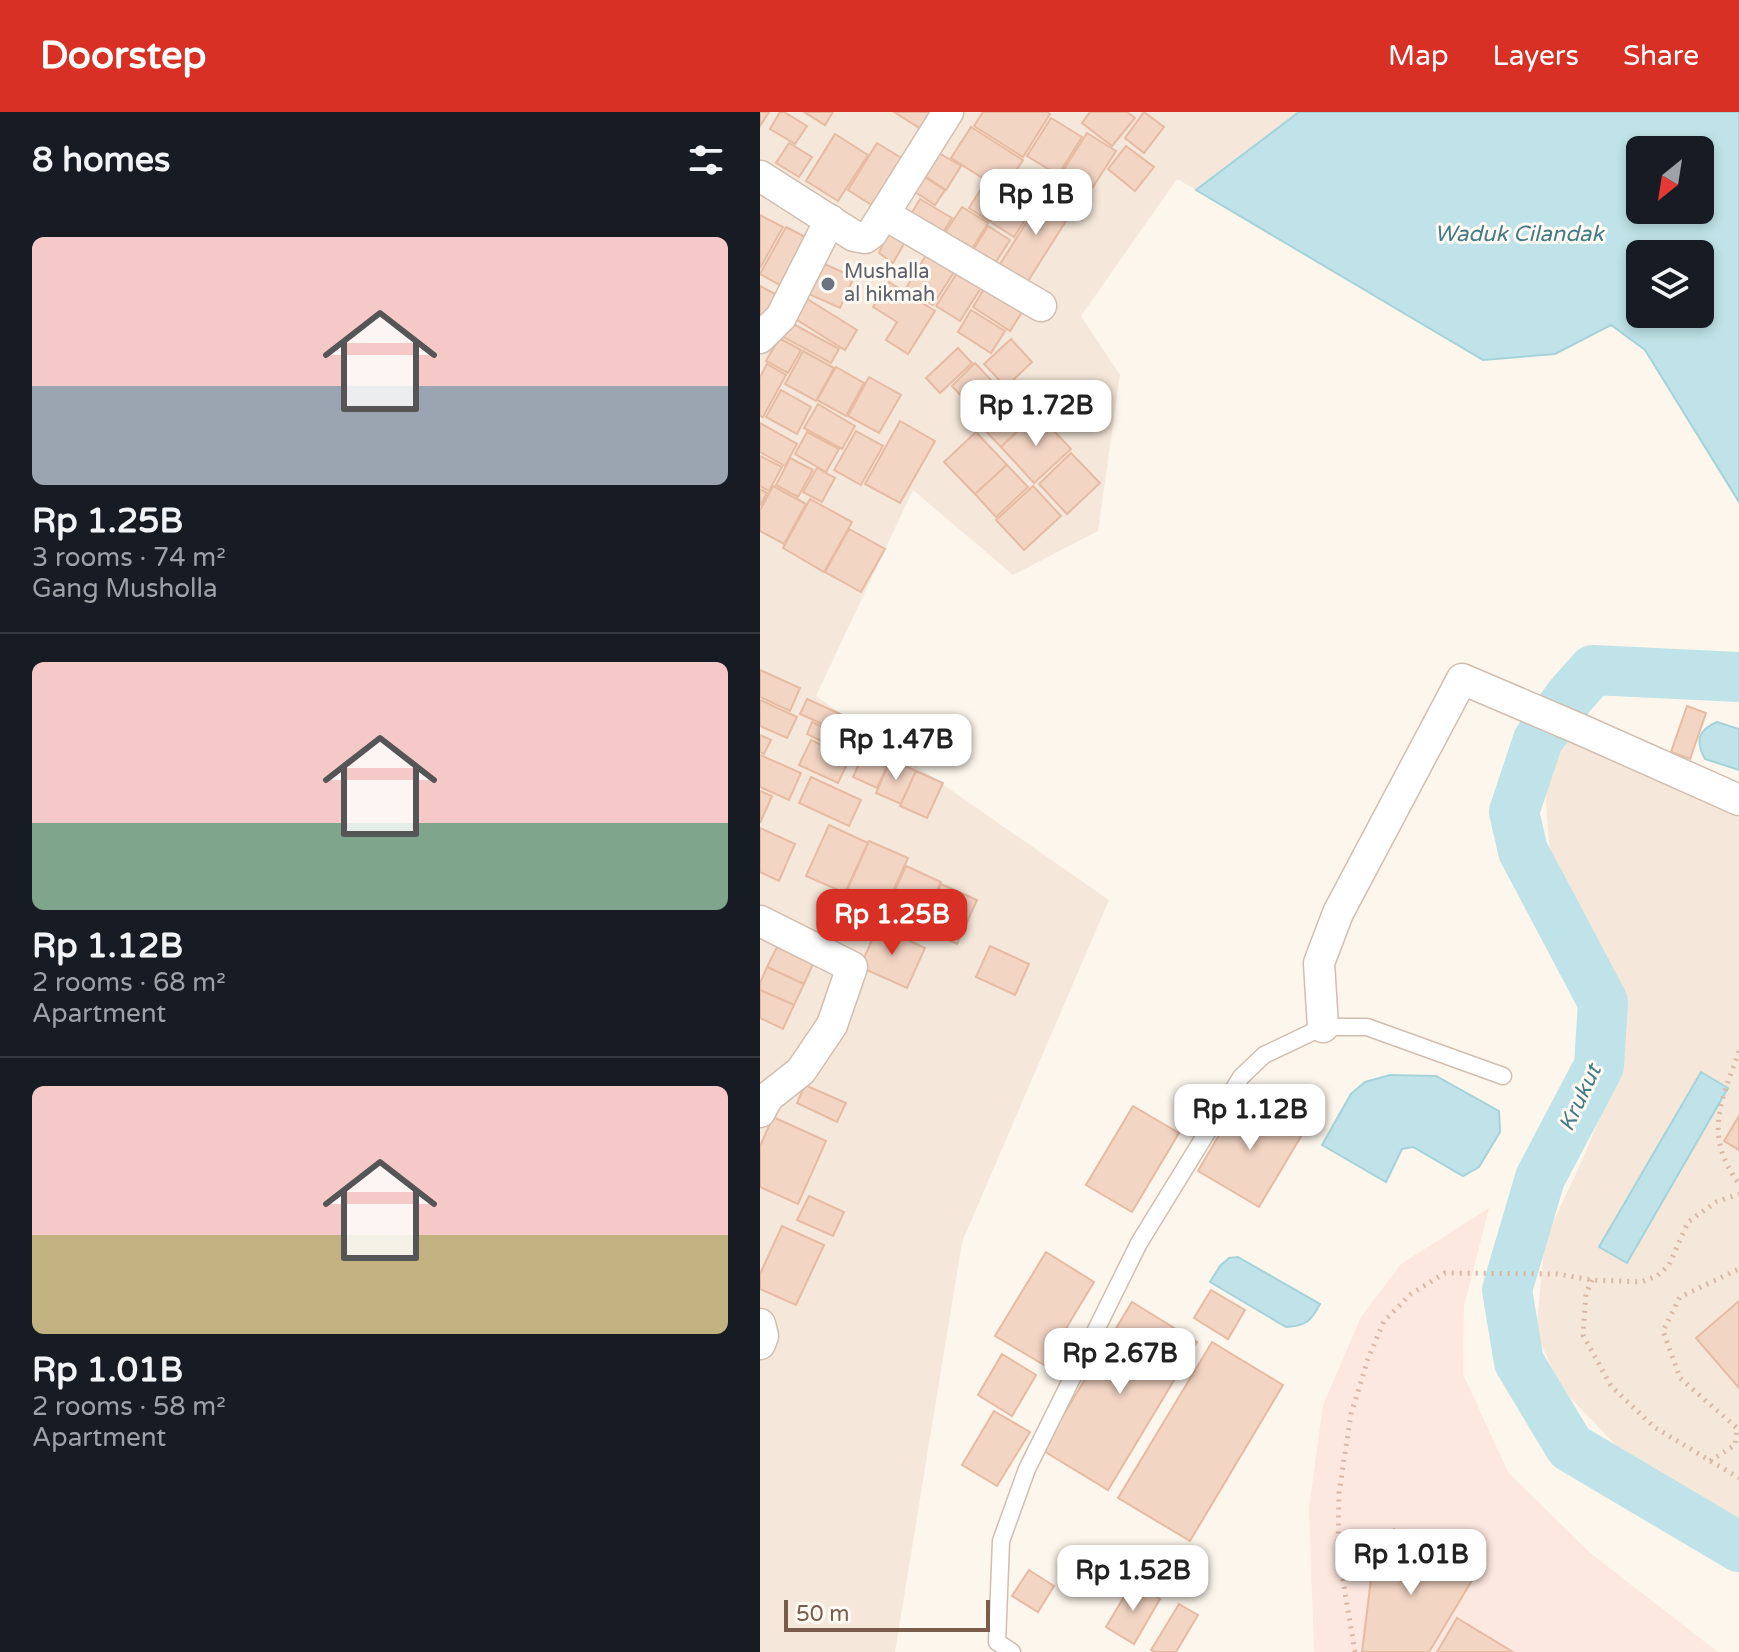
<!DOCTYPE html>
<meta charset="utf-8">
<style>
:root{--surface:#171b24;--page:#242831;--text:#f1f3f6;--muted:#9ea1a6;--line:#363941;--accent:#d93025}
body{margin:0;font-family:"Varela Round",sans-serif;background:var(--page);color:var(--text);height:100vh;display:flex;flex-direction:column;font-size:30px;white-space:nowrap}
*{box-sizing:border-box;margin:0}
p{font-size:26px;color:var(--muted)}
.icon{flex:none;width:44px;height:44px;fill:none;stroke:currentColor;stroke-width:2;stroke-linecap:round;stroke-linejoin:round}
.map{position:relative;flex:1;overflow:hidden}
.side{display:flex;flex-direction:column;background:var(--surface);width:760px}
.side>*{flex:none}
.needle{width:52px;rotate:210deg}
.fabs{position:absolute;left:866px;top:24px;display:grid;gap:16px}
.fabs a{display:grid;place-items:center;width:88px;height:88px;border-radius:12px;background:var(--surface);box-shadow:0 4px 12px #0003;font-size:40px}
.scale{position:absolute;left:24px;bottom:20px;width:206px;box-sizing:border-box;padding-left:8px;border:4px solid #7a5c4d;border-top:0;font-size:22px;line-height:28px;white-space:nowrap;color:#7a5c4d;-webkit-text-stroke:6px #fffaf3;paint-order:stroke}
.price{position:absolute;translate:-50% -68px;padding:0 18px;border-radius:16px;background:#fff;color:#222;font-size:26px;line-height:52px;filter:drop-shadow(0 2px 4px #0008)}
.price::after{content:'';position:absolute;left:50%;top:48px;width:24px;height:18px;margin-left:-12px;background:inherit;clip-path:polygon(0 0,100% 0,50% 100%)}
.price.on{background:var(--accent);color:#fff}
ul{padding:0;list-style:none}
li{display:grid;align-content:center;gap:16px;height:424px;padding:0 32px}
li+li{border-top:2px solid var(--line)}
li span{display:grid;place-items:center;height:248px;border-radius:12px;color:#555}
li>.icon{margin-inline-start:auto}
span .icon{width:144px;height:144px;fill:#fffc;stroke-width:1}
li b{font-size:34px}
h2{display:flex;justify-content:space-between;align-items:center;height:96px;padding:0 32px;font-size:34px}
header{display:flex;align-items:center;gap:48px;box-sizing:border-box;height:112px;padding:0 40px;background:var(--accent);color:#fff}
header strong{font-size:38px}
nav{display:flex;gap:44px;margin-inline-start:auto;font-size:28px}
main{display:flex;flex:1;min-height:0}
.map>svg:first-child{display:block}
.residential{fill:#f5e8da}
.commercial{fill:#fde8e0}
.water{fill:#bfe3e8;stroke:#a5d3da;stroke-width:2;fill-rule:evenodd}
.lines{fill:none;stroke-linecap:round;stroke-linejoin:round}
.river{stroke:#bfe3e8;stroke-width:50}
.building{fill:#f3d5c3;stroke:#e6bba3;stroke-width:2}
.lane-casing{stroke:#d1beb0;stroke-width:19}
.street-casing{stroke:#d1beb0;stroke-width:33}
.path{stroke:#d9b8a5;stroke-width:5;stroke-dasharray:2 6;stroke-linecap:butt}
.lane{stroke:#fff;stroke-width:16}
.street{stroke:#fff;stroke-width:30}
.worship-dot{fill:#6b7280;stroke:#fffaf3;stroke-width:3}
.labels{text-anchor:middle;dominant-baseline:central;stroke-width:6;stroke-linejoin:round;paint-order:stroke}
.worship-label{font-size:20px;fill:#5b616d;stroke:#fffaf3;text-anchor:start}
.water-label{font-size:22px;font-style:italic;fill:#437c86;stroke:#fffaf3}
</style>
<header>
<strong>Doorstep</strong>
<nav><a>Map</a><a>Layers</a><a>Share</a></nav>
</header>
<main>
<section class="side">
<h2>8 homes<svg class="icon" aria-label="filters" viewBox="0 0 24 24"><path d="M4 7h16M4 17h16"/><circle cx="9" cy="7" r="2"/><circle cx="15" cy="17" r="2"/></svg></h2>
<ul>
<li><span style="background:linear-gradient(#f6c9c9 60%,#9aa5b1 0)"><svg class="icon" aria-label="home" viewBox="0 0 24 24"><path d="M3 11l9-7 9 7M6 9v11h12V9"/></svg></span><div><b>Rp 1.25B</b><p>3 rooms · 74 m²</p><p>Gang Musholla</p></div></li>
<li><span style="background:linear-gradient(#f6c9c9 65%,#7fa58c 0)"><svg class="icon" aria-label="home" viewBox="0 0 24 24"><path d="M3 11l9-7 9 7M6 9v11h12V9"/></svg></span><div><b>Rp 1.12B</b><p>2 rooms · 68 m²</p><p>Apartment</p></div></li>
<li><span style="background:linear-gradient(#f6c9c9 60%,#c2b280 0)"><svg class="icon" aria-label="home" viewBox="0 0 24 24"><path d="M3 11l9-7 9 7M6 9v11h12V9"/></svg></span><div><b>Rp 1.01B</b><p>2 rooms · 58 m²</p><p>Apartment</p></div></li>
</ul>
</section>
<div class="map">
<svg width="979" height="1540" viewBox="0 0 979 1540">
<rect width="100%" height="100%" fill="#fdf6ec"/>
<!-- residential -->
<g class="residential">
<polygon points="0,0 539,0 436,78 417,67 321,204 360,263 338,419 253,463 153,378 56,584 349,788 202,1130 135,1540 0,1540"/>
<polygon points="819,599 979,680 979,1417 871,1349 801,1276 776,1220 785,1127 821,1051 858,961 856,888 790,743 784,664"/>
</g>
<!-- commercial -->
<polygon class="commercial" points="729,1096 704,1194 703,1262 748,1360 829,1440 958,1540 554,1540 549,1396 563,1293 601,1205 641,1152"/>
<!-- water -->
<g class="water">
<path d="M539 0H979V390L885 238 851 213 795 242 723 248 436 78ZM940 38V98H880V38ZM940 142V202H880V142Z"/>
<path d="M957 610 979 617V658L945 647C935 629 938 618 957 610Z"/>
<polygon points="941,960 968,976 867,1151 839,1135"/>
<polygon points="630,963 676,964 739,999 740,1020 719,1055 703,1064 653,1035 642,1037 626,1070 562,1033 591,982 605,970"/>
<path d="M478 1145 560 1192C551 1209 546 1214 526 1215L450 1170 460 1154 469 1146Z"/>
</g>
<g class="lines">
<!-- river -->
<polyline class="river" points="979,565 833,558 810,584 778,628 754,700 763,739 843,890 839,954 780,1066 747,1178 759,1250 810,1335 979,1435"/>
</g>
<!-- building -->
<g class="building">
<polygon points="0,0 9,0 0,14"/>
<polygon points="20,0 24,0 47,14 35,32 10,17"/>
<polygon points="44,0 73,0 65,13"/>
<polygon points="134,0 171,0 161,17"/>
<polygon points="223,0 287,0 290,2 263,45 214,14"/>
<polygon points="330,0 367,0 375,6 352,34 322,11"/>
<polygon points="384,0 404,15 384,41 365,26"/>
<polygon points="291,6 322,25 298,63 267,44"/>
<polygon points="211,15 263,48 243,79 191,46"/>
<polygon points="327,21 356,39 333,75 304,57"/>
<polygon points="75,22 108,43 78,89 46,69"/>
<polygon points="29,31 52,45 39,65 16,51"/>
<polygon points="117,31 148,50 118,97 88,78"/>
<polygon points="366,34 394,55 375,79 348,57"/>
<polygon points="174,38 201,54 186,78 160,61"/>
<polygon points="155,59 185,78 175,93 146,74"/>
<polygon points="290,73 318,90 263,177 235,160"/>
<polygon points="223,74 268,103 254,125 209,96"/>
<polygon points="160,87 192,106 179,127 147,109"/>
<polygon points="202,95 228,111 207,145 180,128"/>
<polygon points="0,103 23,115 0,156"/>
<polygon points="228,114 250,128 229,161 207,148"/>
<polygon points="26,115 53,129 27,177 0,162"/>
<polygon points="130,116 148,125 133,151 119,141"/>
<polygon points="171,135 199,152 173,193 146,176"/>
<polygon points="55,148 94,165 80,196 42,179"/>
<polygon points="202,153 226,168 200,209 176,194"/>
<polygon points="230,167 268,191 250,219 213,195"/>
<polygon points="129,170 175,199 148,242 126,228 137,210 113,195"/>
<polygon points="0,174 23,186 0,208"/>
<polygon points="41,183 97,218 85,238 29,203"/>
<polygon points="211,198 245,219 231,241 198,220"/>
<polygon points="26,208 79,237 71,251 16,221"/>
<polygon points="19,226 41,238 28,261 6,249"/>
<polygon points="251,227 272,250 246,275 224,252"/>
<polygon points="198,236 212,251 180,281 166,266"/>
<polygon points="43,239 74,256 56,289 25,272"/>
<polygon points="215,251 246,284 222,306 192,274"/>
<polygon points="7,252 26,263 3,305 0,304 0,265"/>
<polygon points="76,255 104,271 86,304 57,288"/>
<polygon points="109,265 141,283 119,321 88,304"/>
<polygon points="21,278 51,295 37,322 6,305"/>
<polygon points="256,278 277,301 241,335 219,312"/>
<polygon points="58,292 95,314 82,337 44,316"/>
<polygon points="277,301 311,337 274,371 241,335"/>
<polygon points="140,309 175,329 140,391 105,372"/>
<polygon points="0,311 37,332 25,354 0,340"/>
<polygon points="96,319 123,334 101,373 74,358"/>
<polygon points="47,320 79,337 66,360 35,342"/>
<polygon points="216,320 247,353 215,382 184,350"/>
<polygon points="311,341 340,371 307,402 279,372"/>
<polygon points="0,344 22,355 9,379 0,374"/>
<polygon points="30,346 53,358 38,385 16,373"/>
<polygon points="247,353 268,375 236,405 215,382"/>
<polygon points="57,356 75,366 62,390 43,380"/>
<polygon points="13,374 46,392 24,432 0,419 0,398"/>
<polygon points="273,374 301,404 264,438 236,408"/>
<polygon points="0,377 7,381 0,394"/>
<polygon points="50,387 92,410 64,460 23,436"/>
<polygon points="89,417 125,437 101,480 65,460"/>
<polygon points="0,558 40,576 30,599 0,585"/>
<polygon points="47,587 89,606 82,621 40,602"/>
<polygon points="0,588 37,605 27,626 0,614"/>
<polygon points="927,594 946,601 930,647 911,640"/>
<polygon points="52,610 89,627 84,640 47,622"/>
<polygon points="0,623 11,628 4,642 0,640"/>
<polygon points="51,628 90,646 78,671 39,653"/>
<polygon points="107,634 131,645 117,676 93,665"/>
<polygon points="0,643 41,661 29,688 0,675"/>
<polygon points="131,647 156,659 141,692 116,681"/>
<polygon points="156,659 183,671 167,706 140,694"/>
<polygon points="51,665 101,688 89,714 39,691"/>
<polygon points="0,679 12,684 0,711"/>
<polygon points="69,713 108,731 85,781 46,764"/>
<polygon points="0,716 35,732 19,769 0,760"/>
<polygon points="109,729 148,746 123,801 85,783"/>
<polygon points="146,754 181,770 161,814 126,797"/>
<polygon points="181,772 217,788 197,832 162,816"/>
<polygon points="118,814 165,836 147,876 100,855"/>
<polygon points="230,834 269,852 255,883 216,865"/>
<polygon points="17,835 53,852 44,872 7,855"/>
<polygon points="7,855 44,872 34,893 0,878 0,871"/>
<polygon points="0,878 34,893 23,917 0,906"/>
<polygon points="45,973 86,991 77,1010 37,991"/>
<polygon points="482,984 543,1021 499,1095 438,1059"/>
<polygon points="373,994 419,1021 372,1100 326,1073"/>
<polygon points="979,1004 979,1038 964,1029"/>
<polygon points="13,1005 66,1029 38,1092 0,1075 0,1034"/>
<polygon points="49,1084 84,1100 73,1124 37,1108"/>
<polygon points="22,1114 64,1133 36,1193 0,1177 0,1162"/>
<polygon points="286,1140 334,1170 284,1253 235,1224"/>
<polygon points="451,1178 485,1198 468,1227 434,1206"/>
<polygon points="979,1189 979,1276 936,1226"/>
<polygon points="372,1190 437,1230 348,1378 282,1338"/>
<polygon points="452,1230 523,1273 430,1429 358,1386"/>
<polygon points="242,1242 276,1263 252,1304 218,1283"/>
<polygon points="234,1299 270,1320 237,1374 202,1353"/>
<polygon points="634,1417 714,1465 669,1540 602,1540 612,1459"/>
<polygon points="269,1458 294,1474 278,1500 252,1484"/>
<polygon points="373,1470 400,1487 374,1532 346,1515"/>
<polygon points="419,1492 438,1503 416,1540 395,1540 391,1538"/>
<polygon points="697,1506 753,1540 677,1540"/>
</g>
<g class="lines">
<!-- lane casing -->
<g class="lane-casing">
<polyline id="lane" points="252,1540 237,1530 241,1429 267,1357 379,1131 481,965 504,943 563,915 607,915 743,964"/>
</g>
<!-- street casing -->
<g class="street-casing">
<g id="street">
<polyline points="0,64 94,124 105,126 112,121 188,0"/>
<polyline points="124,102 281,194"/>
<polyline points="0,226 21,205 70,108"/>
<polyline points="0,809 92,855 72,913 41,959 8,985 0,1000"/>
<polyline points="563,915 559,851 578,801 702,567 824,619 979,688"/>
<polyline points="0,1212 3,1224 0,1232"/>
</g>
</g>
<!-- path -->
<g class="path">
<path d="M979 939C961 991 943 1022 979 1072"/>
<polyline points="832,1168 826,1182 823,1223 851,1274 894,1315 979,1366"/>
<polyline points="950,1349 975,1333 977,1316 920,1266 903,1219 920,1185 979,1157"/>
<polyline points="595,1540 578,1439 579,1381 591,1302 608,1247 624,1209 651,1182 685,1161 797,1162 832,1168 881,1170 897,1164 909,1153 928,1110 956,1090 979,1082"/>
</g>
<!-- lane -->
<use href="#lane" class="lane"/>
<!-- street -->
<use href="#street" class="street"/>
</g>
<!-- markers -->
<circle class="worship-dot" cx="68" cy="172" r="8"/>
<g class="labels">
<!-- worship labels -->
<g class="worship-label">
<text x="84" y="160">Mushalla<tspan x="84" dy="23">al hikmah</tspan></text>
</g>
<!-- water labels -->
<g class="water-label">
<text x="759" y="122">Waduk Cilandak</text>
<text transform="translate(820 986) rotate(-65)">Krukut</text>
</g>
</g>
</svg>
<div class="fabs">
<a><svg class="needle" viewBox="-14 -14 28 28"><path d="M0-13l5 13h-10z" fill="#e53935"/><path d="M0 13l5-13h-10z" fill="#9ea1a6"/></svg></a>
<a><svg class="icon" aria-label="layers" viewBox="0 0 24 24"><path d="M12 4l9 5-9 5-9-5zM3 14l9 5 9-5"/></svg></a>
</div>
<div class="scale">50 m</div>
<b class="price" style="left:276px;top:125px">Rp 1B</b>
<b class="price" style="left:276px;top:336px">Rp 1.72B</b>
<b class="price" style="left:136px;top:670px">Rp 1.47B</b>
<b class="price on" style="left:132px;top:845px">Rp 1.25B</b>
<b class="price" style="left:490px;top:1040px">Rp 1.12B</b>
<b class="price" style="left:360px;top:1284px">Rp 2.67B</b>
<b class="price" style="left:651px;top:1485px">Rp 1.01B</b>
<b class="price" style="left:373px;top:1501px">Rp 1.52B</b>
</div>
</main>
